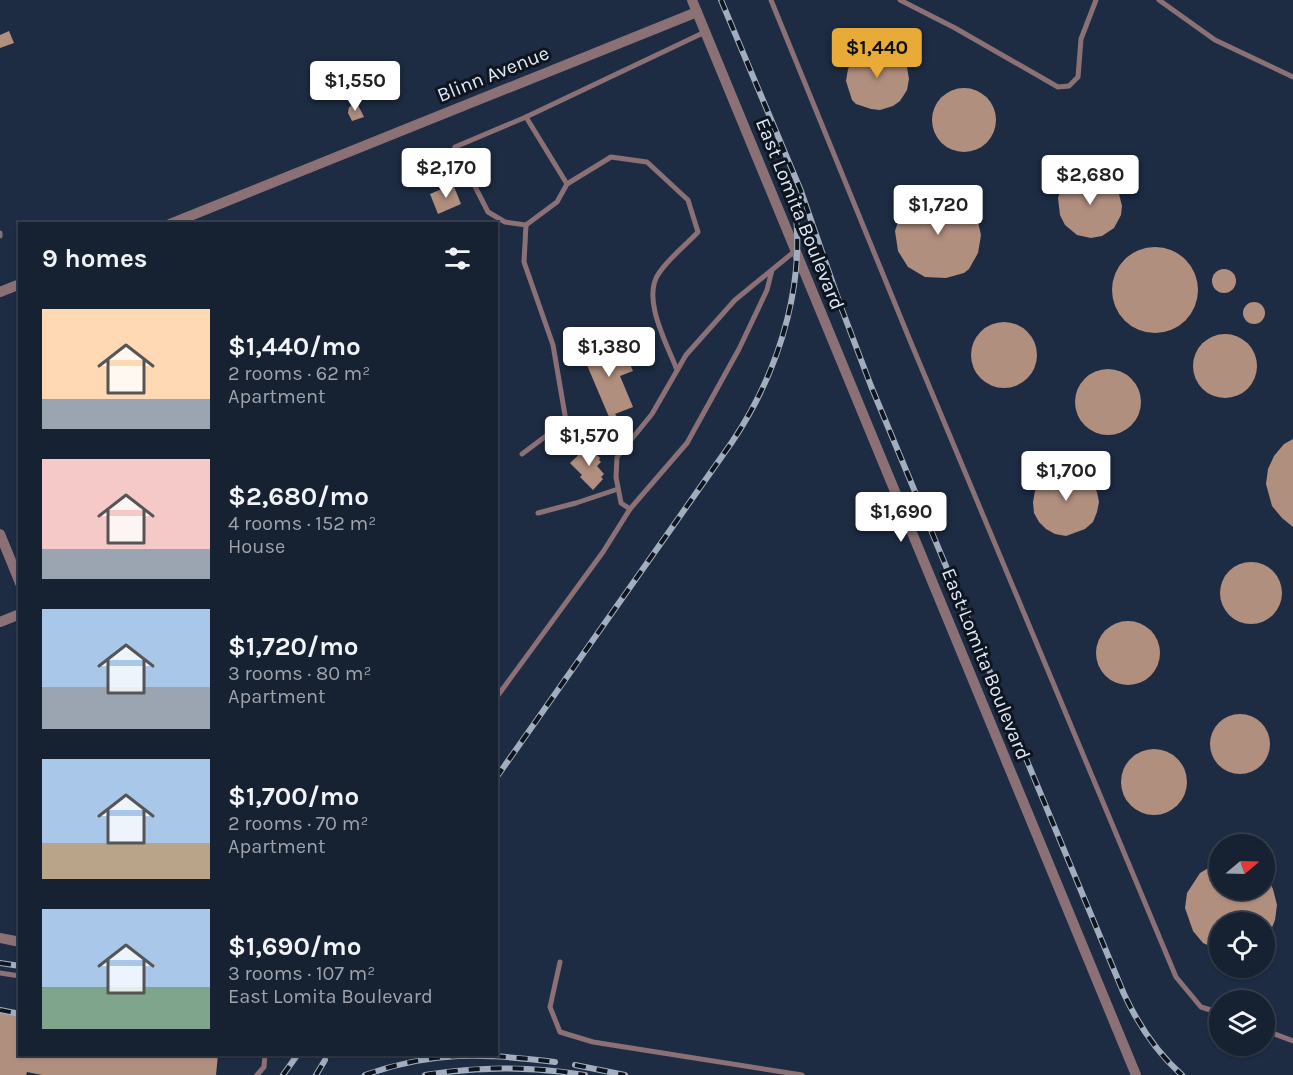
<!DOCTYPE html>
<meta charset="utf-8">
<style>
:root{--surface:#162132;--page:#1f293a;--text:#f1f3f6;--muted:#9ea3ac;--line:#353e4d;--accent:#e9ab38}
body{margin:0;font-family:Karla,sans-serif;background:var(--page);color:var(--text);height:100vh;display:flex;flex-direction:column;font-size:22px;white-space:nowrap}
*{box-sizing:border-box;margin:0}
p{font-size:20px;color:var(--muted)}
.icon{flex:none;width:33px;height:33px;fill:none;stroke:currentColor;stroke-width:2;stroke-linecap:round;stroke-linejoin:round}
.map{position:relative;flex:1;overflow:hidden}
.details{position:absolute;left:18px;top:222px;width:480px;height:834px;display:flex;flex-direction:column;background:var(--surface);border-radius:0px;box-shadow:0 2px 4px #0004,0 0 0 2px var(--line)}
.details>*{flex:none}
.needle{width:39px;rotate:71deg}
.controls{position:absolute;left:1209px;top:834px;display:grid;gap:12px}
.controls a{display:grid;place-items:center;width:66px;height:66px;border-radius:50%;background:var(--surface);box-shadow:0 2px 4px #0004,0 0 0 2px var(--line);font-size:30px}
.price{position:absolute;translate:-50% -51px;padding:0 14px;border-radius:6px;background:#fff;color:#222;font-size:20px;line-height:39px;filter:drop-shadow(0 2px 3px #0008)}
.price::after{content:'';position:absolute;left:50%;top:36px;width:18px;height:14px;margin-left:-9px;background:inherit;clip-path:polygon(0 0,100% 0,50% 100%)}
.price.on{background:var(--accent);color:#111}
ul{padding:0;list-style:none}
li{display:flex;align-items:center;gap:18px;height:150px;padding:0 24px}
li span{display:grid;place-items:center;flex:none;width:168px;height:120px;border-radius:0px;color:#555}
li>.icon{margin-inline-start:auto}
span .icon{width:72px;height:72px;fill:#fffc;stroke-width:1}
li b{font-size:26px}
h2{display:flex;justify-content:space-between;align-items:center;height:72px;padding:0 24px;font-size:26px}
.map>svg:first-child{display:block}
.building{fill:#b18f7f}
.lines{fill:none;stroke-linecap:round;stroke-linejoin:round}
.service{stroke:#8b7176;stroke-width:5}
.minor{stroke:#8b7176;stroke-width:10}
.rail-casing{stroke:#a2aebf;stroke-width:6}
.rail{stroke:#0e151f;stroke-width:4;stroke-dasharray:11;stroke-linecap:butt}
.labels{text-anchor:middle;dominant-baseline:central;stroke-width:6;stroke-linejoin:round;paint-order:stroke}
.street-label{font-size:20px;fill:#dee8f7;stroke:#0e151f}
</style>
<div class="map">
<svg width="1293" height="1075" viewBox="0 0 1293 1075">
<rect width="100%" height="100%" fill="#1d2c43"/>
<!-- building -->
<g class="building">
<polygon points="9,31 14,43 0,48 0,35"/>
<polygon points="877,47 888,49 899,56 907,67 909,79 907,90 900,101 893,106 880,110 871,109 856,104 852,100 846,81 848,69 854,58 868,48"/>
<circle cx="964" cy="120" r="32"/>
<polygon points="357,103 364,117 352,121 348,113 349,107"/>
<polygon points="1090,175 1103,177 1115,187 1119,194 1122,206 1121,215 1114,228 1102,236 1091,238 1077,235 1065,225 1060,215 1058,198 1060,192 1070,182 1081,176"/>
<polygon points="453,184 461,204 438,214 430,194"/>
<polygon points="929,193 946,193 960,199 972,209 977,218 981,235 978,253 969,269 964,273 946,278 925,277 908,267 898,251 895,231 900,216 908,205 915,199"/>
<circle cx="1155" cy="290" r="43"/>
<circle cx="1224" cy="281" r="12"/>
<circle cx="1254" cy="313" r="11"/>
<circle cx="1004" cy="355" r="33"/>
<polygon points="615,328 633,371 620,376 633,407 615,414 627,429 610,442 607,439 598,445 593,438 612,424 578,344"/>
<circle cx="1225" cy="366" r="32"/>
<circle cx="1108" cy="402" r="33"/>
<polygon points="1293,439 1293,527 1282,518 1272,506 1266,484 1268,469 1274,456 1284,444"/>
<polygon points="588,446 600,458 599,460 601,462 597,466 604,474 601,477 603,479 593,490 580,477 582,475 570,463"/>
<polygon points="1063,468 1080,471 1092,483 1097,492 1099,502 1097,512 1093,522 1085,529 1066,536 1055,534 1046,529 1039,522 1034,513 1033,502 1035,491 1040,483 1047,476"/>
<circle cx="1251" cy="593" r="31"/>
<circle cx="1128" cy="653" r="32"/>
<circle cx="1240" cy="744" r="30"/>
<circle cx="1154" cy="782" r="33"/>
<polygon points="1220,861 1220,890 1264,890 1264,872 1273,889 1277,905 1275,920 1265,945 1264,922 1220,922 1220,951 1203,943 1193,931 1185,908 1187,893 1200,873"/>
<polygon points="0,1012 20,1016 20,1054 218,1054 216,1075 42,1075 27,1072 26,1075 0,1075"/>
</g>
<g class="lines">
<!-- service -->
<g class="service">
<polyline points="771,0 909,338 1176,977 1201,1007 1220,1013"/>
<polyline points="900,0 955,28 1058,87 1069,86 1078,77 1081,39 1096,0"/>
<polyline points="1159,0 1215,40 1293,77"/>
<path d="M526 117 567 184 611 157 647 162 688 200 698 232C686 245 669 258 659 273 641 298 667 344 677 370"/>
<polyline points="567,184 557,202 526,225 505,222 488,212 455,147 526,117 705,32"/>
<polyline points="0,233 0,236"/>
<polyline points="772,270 767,290 739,349 687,443 630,509 621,503 616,477 617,457 652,414 686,355 735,300 795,251"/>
<polyline points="522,454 566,421 553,345 524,262 526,225"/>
<polyline points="538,513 576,503 618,489"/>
<polyline points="496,698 603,552 630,509"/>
<polyline points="560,962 550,1007 560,1032 593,1042 802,1075"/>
<polyline points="0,973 20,976"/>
<polyline points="1264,1030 1293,1041"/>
<polyline points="257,1075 264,1067 265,1054"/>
</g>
<!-- minor -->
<g class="minor">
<polyline points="692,0 1136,1075"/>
<polyline points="170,224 697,12"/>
<polyline points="0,292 20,284"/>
<polyline points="0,534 20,583"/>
<polyline points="0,622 20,614"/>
<polyline points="0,938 20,942"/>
</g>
<!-- rail casing -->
<g class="rail-casing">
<g id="rail">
<path d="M721 0 801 191 841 307 871 386 1124 994C1138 1024 1157 1053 1182 1075"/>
<path d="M496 778 732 442C781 369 812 270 790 182"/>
<polyline points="0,963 20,966"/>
<polyline points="0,1010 20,1014"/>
<polyline points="575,1065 625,1075"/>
<polyline points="283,1075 298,1054"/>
<polyline points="316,1075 325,1060"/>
<path d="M365 1075C432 1051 485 1053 555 1062"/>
<path d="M425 1075C479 1066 530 1066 585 1075"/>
</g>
</g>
<!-- rail -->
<use href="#rail" class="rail"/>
</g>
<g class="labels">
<!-- street labels -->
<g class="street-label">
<text transform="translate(493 74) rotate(-22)">Blinn Avenue</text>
<text transform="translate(800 214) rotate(68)">East Lomita Boulevard</text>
<text transform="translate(986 664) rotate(68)">East Lomita Boulevard</text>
</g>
</g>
</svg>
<div class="controls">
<a><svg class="needle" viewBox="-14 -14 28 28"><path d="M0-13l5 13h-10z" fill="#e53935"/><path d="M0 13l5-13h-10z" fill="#9ea3ac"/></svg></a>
<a><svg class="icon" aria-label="locate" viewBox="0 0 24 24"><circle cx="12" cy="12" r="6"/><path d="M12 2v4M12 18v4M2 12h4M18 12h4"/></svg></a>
<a><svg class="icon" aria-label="layers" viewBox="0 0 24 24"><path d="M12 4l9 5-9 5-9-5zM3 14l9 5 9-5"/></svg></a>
</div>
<b class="price on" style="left:877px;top:79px">$1,440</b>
<b class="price" style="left:355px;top:112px">$1,550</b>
<b class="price" style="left:446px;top:199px">$2,170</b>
<b class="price" style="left:1090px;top:206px">$2,680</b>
<b class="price" style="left:938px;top:236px">$1,720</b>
<b class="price" style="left:609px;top:378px">$1,380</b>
<b class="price" style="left:589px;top:467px">$1,570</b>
<b class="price" style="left:1066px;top:502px">$1,700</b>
<b class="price" style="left:901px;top:543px">$1,690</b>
<section class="details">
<h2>9 homes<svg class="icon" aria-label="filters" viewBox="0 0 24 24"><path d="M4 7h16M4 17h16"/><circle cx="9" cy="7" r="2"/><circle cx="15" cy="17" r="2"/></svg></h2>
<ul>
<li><span style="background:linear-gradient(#ffd9b3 75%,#9aa5b1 0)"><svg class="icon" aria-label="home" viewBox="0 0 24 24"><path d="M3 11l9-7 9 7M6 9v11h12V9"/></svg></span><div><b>$1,440/mo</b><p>2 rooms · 62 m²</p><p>Apartment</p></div></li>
<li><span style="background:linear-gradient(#f6c9c9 75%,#9aa5b1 0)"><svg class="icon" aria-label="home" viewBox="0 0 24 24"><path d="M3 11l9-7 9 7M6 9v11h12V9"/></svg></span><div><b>$2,680/mo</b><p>4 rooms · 152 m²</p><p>House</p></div></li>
<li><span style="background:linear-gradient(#a9c7e8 65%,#9aa5b1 0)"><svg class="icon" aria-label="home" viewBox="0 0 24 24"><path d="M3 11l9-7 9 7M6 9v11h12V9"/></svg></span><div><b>$1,720/mo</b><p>3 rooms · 80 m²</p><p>Apartment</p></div></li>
<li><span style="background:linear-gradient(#a9c7e8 70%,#b9a48a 0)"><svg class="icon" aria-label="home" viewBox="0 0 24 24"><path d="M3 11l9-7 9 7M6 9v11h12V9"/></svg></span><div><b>$1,700/mo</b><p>2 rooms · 70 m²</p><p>Apartment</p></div></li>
<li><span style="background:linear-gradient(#a9c7e8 65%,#7fa58c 0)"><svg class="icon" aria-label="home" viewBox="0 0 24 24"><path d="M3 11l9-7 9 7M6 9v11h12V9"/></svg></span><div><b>$1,690/mo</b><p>3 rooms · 107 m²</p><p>East Lomita Boulevard</p></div></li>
</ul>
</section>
</div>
